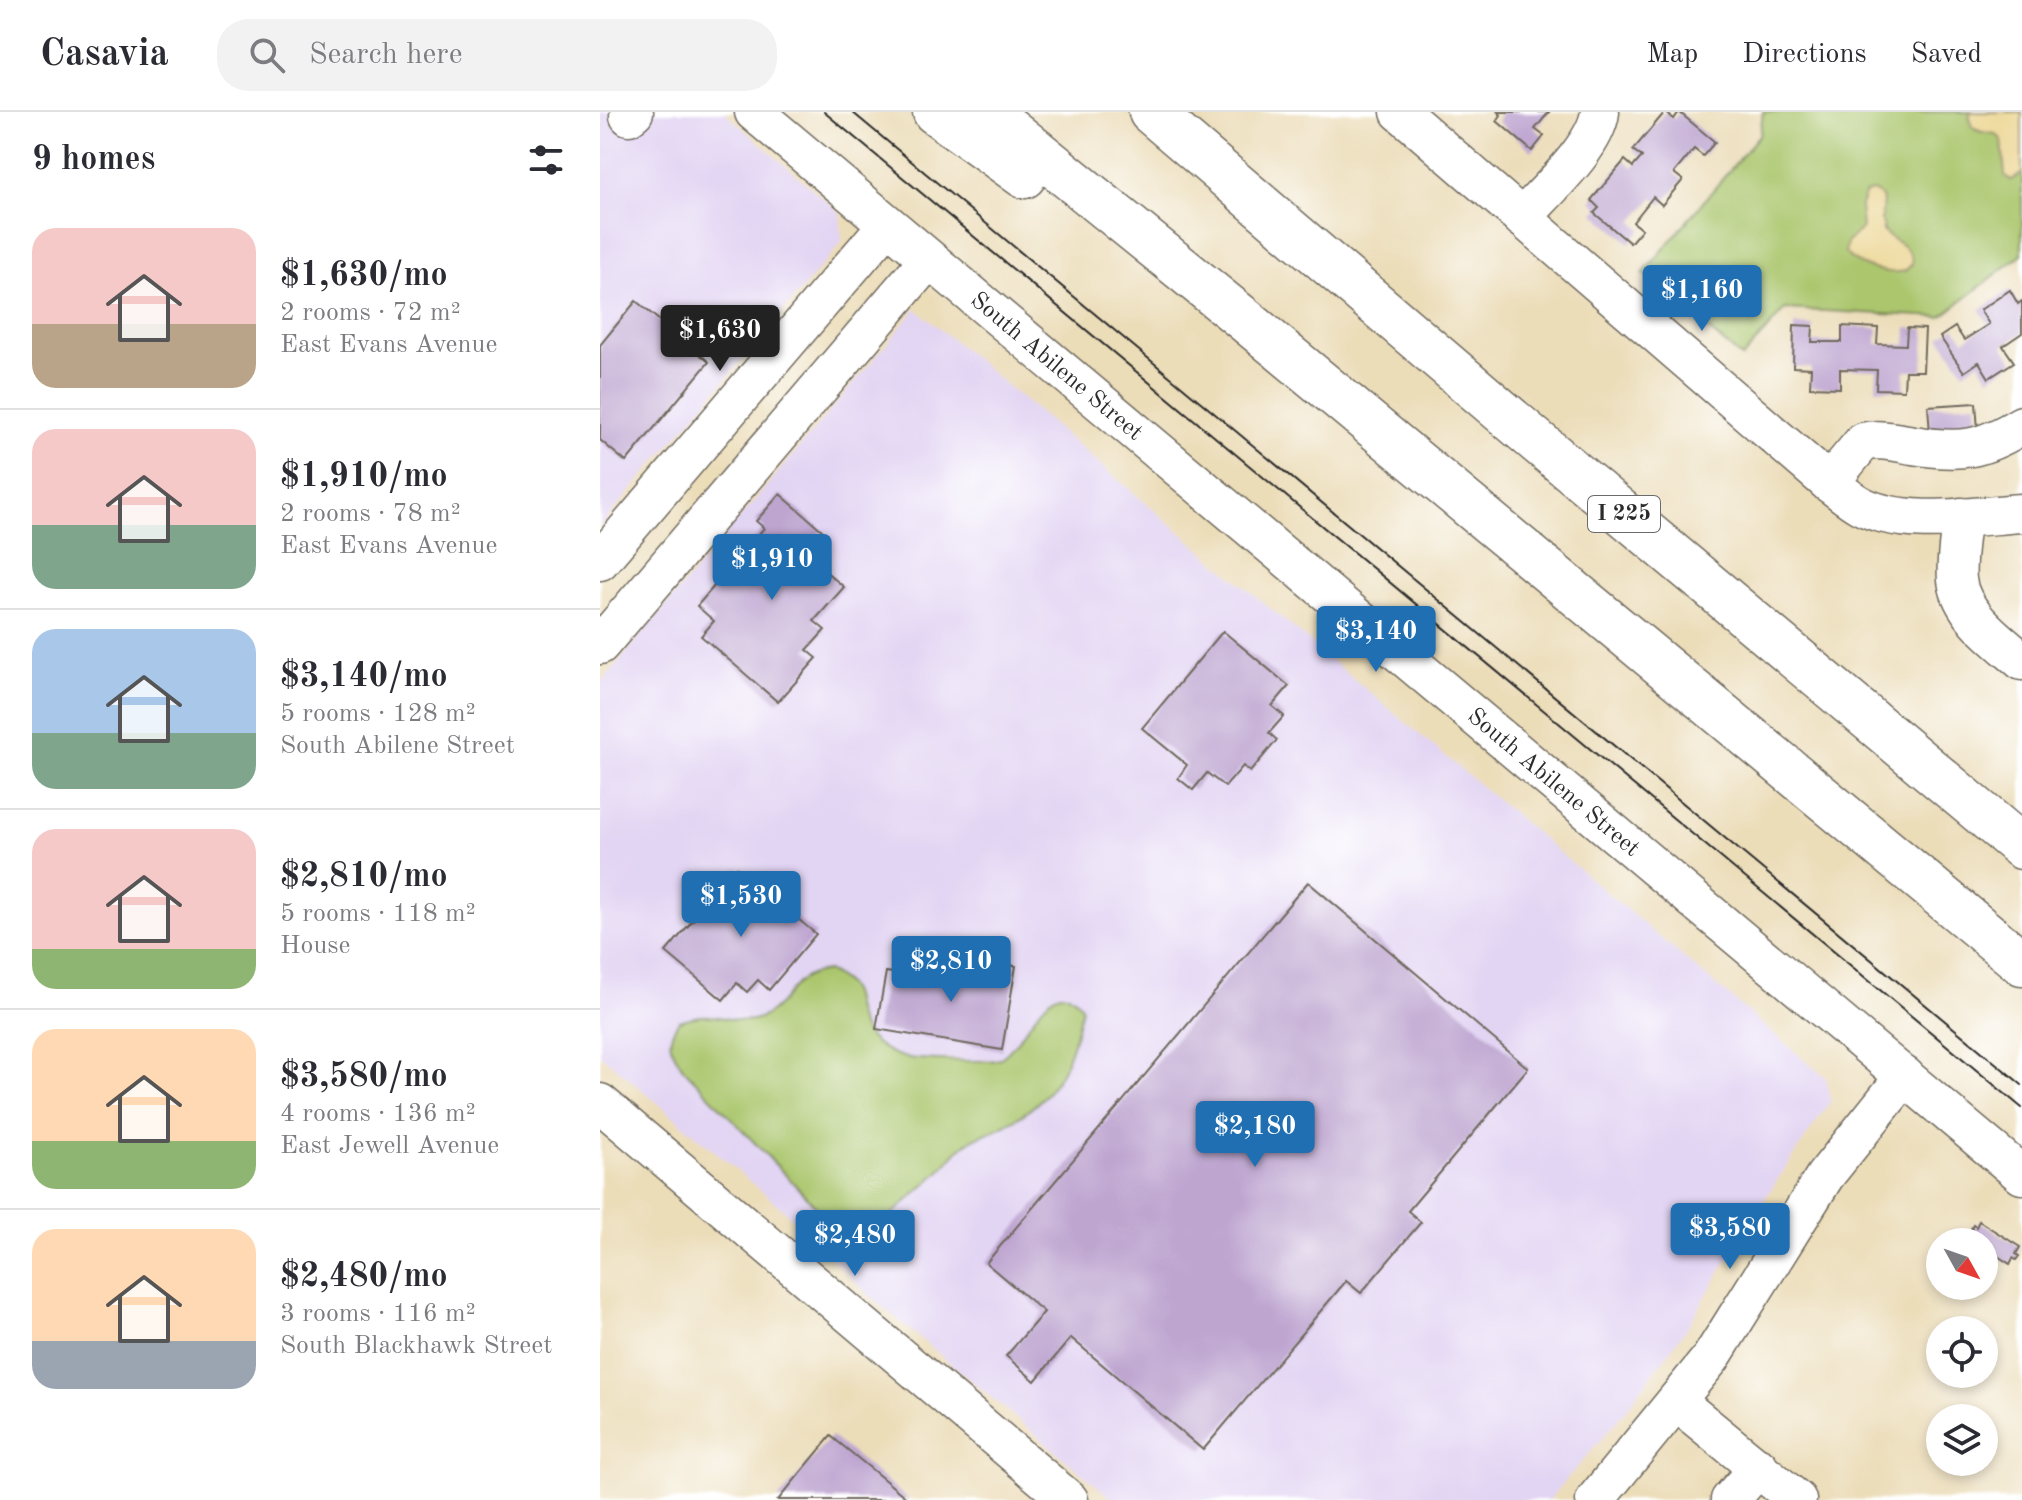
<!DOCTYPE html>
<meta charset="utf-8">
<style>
:root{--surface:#fff;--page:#f2f2f3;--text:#2b2b33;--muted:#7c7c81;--line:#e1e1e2;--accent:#1f6fb2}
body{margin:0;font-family:"Old Standard TT",serif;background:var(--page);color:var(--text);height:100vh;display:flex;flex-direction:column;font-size:30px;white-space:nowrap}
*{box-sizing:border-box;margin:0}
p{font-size:26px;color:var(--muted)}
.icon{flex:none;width:44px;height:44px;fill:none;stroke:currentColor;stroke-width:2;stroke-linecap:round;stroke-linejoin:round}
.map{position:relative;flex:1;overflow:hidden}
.details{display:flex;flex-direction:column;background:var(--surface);width:600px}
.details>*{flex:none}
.needle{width:52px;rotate:130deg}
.tools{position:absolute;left:1326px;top:1116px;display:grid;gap:16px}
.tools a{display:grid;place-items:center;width:72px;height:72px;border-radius:50%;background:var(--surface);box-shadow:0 4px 12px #0003;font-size:40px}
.price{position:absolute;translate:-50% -68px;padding:0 18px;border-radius:8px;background:var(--accent);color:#fff;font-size:26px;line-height:52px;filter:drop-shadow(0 2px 4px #0008)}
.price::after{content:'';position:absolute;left:50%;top:48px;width:24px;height:18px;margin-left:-12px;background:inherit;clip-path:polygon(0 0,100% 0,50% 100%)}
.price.active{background:#222;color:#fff}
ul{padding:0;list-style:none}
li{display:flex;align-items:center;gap:24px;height:200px;padding:0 32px}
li+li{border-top:2px solid var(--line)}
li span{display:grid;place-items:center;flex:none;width:224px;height:160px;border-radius:24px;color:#555}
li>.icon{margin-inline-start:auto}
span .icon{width:96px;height:96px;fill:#fffc;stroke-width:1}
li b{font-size:34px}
h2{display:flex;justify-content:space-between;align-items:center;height:96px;padding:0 32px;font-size:34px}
header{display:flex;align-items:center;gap:48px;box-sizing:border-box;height:112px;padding:0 40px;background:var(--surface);border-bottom:2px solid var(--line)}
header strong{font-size:38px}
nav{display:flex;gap:44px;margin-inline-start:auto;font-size:28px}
.search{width:560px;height:72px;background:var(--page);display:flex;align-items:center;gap:20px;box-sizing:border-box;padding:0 28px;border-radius:32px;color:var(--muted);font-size:30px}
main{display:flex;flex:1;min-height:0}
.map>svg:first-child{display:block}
.built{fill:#e2d4f3;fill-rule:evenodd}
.green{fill:#abc66d;stroke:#6b784c;stroke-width:2}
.sand{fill:#eeda9e;stroke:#8c8264;stroke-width:2}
.building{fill:#bea5d0}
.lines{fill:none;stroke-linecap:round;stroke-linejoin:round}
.minor-casing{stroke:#6f695d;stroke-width:41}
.highway-casing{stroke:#6f695d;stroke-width:47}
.minor{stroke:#fff;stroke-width:38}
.highway{stroke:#fff;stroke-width:44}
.tram{stroke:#2b2b2b;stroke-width:2}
.labels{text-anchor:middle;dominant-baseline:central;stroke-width:8;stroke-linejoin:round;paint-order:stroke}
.shield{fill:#fff;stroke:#6b6b6b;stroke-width:2}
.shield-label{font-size:22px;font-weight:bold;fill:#2b2b2b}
.street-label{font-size:24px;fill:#2b2b2b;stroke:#fff}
</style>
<header>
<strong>Casavia</strong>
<div class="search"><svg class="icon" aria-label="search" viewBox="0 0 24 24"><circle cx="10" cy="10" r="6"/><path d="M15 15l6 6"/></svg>Search here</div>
<nav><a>Map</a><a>Directions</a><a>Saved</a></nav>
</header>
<main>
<section class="details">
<h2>9 homes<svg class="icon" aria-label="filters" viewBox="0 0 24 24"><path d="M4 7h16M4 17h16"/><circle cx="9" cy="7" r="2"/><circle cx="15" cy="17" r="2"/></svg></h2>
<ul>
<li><span style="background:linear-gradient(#f6c9c9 60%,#b9a48a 0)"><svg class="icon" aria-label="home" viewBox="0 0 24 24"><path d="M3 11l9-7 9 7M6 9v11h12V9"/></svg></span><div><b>$1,630/mo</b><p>2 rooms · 72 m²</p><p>East Evans Avenue</p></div></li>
<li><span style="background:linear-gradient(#f6c9c9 60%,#7fa58c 0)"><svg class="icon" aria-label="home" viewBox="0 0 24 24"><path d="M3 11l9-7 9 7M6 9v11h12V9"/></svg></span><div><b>$1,910/mo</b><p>2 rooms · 78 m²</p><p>East Evans Avenue</p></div></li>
<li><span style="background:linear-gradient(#a9c7e8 65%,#7fa58c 0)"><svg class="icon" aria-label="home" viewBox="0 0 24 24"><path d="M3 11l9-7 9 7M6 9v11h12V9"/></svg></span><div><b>$3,140/mo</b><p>5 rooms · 128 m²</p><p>South Abilene Street</p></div></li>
<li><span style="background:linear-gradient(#f6c9c9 75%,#8fb573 0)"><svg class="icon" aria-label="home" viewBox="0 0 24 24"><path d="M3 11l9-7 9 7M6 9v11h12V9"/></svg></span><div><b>$2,810/mo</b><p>5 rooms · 118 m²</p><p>House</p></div></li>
<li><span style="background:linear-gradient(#ffd9b3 70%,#8fb573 0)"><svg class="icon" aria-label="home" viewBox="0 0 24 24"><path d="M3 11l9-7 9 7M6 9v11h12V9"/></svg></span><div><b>$3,580/mo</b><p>4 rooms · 136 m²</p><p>East Jewell Avenue</p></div></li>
<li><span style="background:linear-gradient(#ffd9b3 70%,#9aa5b1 0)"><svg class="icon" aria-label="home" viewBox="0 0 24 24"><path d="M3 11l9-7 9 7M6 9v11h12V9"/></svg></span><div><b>$2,480/mo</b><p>3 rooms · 116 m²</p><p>South Blackhawk Street</p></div></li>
</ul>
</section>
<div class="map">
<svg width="1422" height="1388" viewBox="0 0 1422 1388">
<rect width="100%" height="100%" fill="#fff"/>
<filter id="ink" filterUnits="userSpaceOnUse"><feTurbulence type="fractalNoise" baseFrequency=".0125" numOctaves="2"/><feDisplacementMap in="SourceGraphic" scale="16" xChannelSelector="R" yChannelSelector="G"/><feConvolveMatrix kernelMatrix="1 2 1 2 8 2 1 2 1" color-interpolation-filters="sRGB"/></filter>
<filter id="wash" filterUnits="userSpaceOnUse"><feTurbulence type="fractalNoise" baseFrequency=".006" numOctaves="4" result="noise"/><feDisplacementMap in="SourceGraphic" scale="32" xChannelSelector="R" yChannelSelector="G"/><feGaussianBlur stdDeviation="1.8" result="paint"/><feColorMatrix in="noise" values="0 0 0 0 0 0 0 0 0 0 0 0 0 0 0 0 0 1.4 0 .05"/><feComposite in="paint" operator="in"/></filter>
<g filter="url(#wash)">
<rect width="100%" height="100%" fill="#ecddb9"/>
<!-- built -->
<g class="built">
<polygon points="0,0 124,0 240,101 242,130 0,415"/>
<path d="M316 197 1226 966 1231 988 1157 1098 1088 1214 1026 1298 949 1388H514L266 1181 185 1099 0 942V572ZM254 881 257 903 264 919 281 936 304 946 374 948 397 947 412 938 439 898 449 887 460 881 431 998 366 1031 283 1111 264 1126 251 1127 224 1103 83 956 111 904 149 910 166 903 180 890Z"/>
</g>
<!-- green -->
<g class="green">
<polygon points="1163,0 1422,0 1422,142 1341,205 1185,197 1142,246 1043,162 1160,22"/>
<path d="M227 859C266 879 246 890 264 918 272 931 288 941 303 945 314 948 385 950 396 948 423 941 452 846 482 896 469 952 457 987 403 1014 391 1021 374 1024 364 1033 356 1040 350 1048 343 1056 318 1080 291 1104 264 1126L251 1127 241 1121 83 956C71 936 64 930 79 909 89 906 99 903 109 904 129 905 144 914 164 904 191 889 189 863 227 859Z"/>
</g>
<!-- sand -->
<g class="sand">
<path d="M1370 0H1420L1422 2V61L1411 68 1405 64 1402 28 1396 22C1381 20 1367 20 1370 0Z"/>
<path d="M1272 79 1277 81 1283 89 1281 108 1283 119C1294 132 1312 132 1312 152L1305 159C1288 163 1257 155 1245 141L1247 130 1262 116 1260 95 1266 81Z"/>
</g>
<g id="blocks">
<!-- building -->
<g class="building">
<polygon points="898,0 949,0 935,17 944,24 932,39 897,9 901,3"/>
<polygon points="1065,0 1074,7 1079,0 1115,30 1103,44 1094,37 1074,61 1083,68 1062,93 1053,85 1033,110 1042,117 1030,131 994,101 999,96 991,88 1025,48 1033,55 1042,45 1033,38"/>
<polygon points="1410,178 1418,192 1422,189 1422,221 1403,234 1414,250 1389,266 1379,250 1364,260 1340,225 1355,215 1364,228 1389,212 1380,198"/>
<polygon points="36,189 109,250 26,350 0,328 0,233"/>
<polygon points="1194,213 1213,214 1212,230 1242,230 1242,214 1278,216 1277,232 1306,233 1307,216 1325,217 1323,259 1305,259 1304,278 1276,277 1277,258 1240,257 1240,276 1210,275 1211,256 1193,255"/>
<polygon points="1376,291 1378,318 1330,321 1328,294"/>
<polygon points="180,382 222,418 203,440 244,475 214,509 225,518 207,538 217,546 178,590 101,524 114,509 97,494 164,416 156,409"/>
<polygon points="623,519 689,574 672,594 684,604 669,621 677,628 650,660 643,654 625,675 607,661 593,678 578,666 587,653 542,616"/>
<polygon points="137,756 216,822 169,878 158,868 147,880 137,871 123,888 66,840"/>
<polygon points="708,770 928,956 808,1099 821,1110 761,1181 746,1169 603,1338 471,1226 435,1269 406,1244 444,1200 386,1151"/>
<polygon points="355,844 416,854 402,938 276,917 286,860 350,870"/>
<polygon points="1379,1109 1420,1135 1416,1142 1419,1144 1416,1148 1413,1146 1410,1152 1384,1135 1384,1130 1376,1130 1369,1126 1373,1119 1371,1117 1373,1113 1376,1115"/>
<polygon points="231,1324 309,1388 178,1388"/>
</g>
</g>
</g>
<g filter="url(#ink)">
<use href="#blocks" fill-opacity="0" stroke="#6f695d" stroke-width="2"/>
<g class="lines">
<!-- minor casing -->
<g class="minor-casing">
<g id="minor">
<polyline points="154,0 1422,1063"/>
<path d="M800 0 1229 371C1239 378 1249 387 1260 393 1304 416 1374 404 1422 401"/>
<polyline points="29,4 34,0"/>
<path d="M922 106C945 80 996 35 1000 0"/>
<path d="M1229 371 1263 330C1279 326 1296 330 1313 333 1361 341 1381 338 1422 313"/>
<path d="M1361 405C1360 425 1355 447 1357 468 1361 502 1398 528 1422 549"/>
<polyline points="0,449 287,113"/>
<polyline points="0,533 328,148"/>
<polyline points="0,991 469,1388"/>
<polyline points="1077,1290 1197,1388"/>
<polyline points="995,1388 1111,1246 1225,1064 1305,964"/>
<polyline points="1130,1388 1159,1355"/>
</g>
</g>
<!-- highway casing -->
<g class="highway-casing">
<g id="highway">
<polyline points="335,0 424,64"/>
<polyline points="388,0 645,208 1422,851"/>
<polyline points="551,0 934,327 1422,735"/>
</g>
</g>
<!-- minor -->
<use href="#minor" class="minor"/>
<!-- highway -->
<use href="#highway" class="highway"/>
<!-- tram -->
<g class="tram">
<polyline points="224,0 1422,996"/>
<polyline points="252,0 1422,973"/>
</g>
</g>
</g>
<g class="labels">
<!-- shield labels -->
<rect class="shield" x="988" y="384" width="72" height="36" rx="6"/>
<g class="shield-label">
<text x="1024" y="402">I 225</text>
</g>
<!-- street labels -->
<g class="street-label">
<text transform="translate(456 255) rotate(40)">South Abilene Street</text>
<text transform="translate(953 671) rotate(40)">South Abilene Street</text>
</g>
</g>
</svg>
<div class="tools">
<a><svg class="needle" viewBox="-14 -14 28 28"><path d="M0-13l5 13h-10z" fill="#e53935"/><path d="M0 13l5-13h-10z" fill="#7c7c81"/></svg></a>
<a><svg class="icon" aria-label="locate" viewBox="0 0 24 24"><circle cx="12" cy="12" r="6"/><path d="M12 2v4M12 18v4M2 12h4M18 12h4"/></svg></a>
<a><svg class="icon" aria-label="layers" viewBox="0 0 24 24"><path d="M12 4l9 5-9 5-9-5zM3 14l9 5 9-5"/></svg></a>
</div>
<b class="price" style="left:1102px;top:221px">$1,160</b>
<b class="price active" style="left:120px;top:261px">$1,630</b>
<b class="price" style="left:172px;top:490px">$1,910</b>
<b class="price" style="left:776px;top:562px">$3,140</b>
<b class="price" style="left:141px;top:827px">$1,530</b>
<b class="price" style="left:351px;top:892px">$2,810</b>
<b class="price" style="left:655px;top:1057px">$2,180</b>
<b class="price" style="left:1130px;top:1159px">$3,580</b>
<b class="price" style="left:255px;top:1166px">$2,480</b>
</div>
</main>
